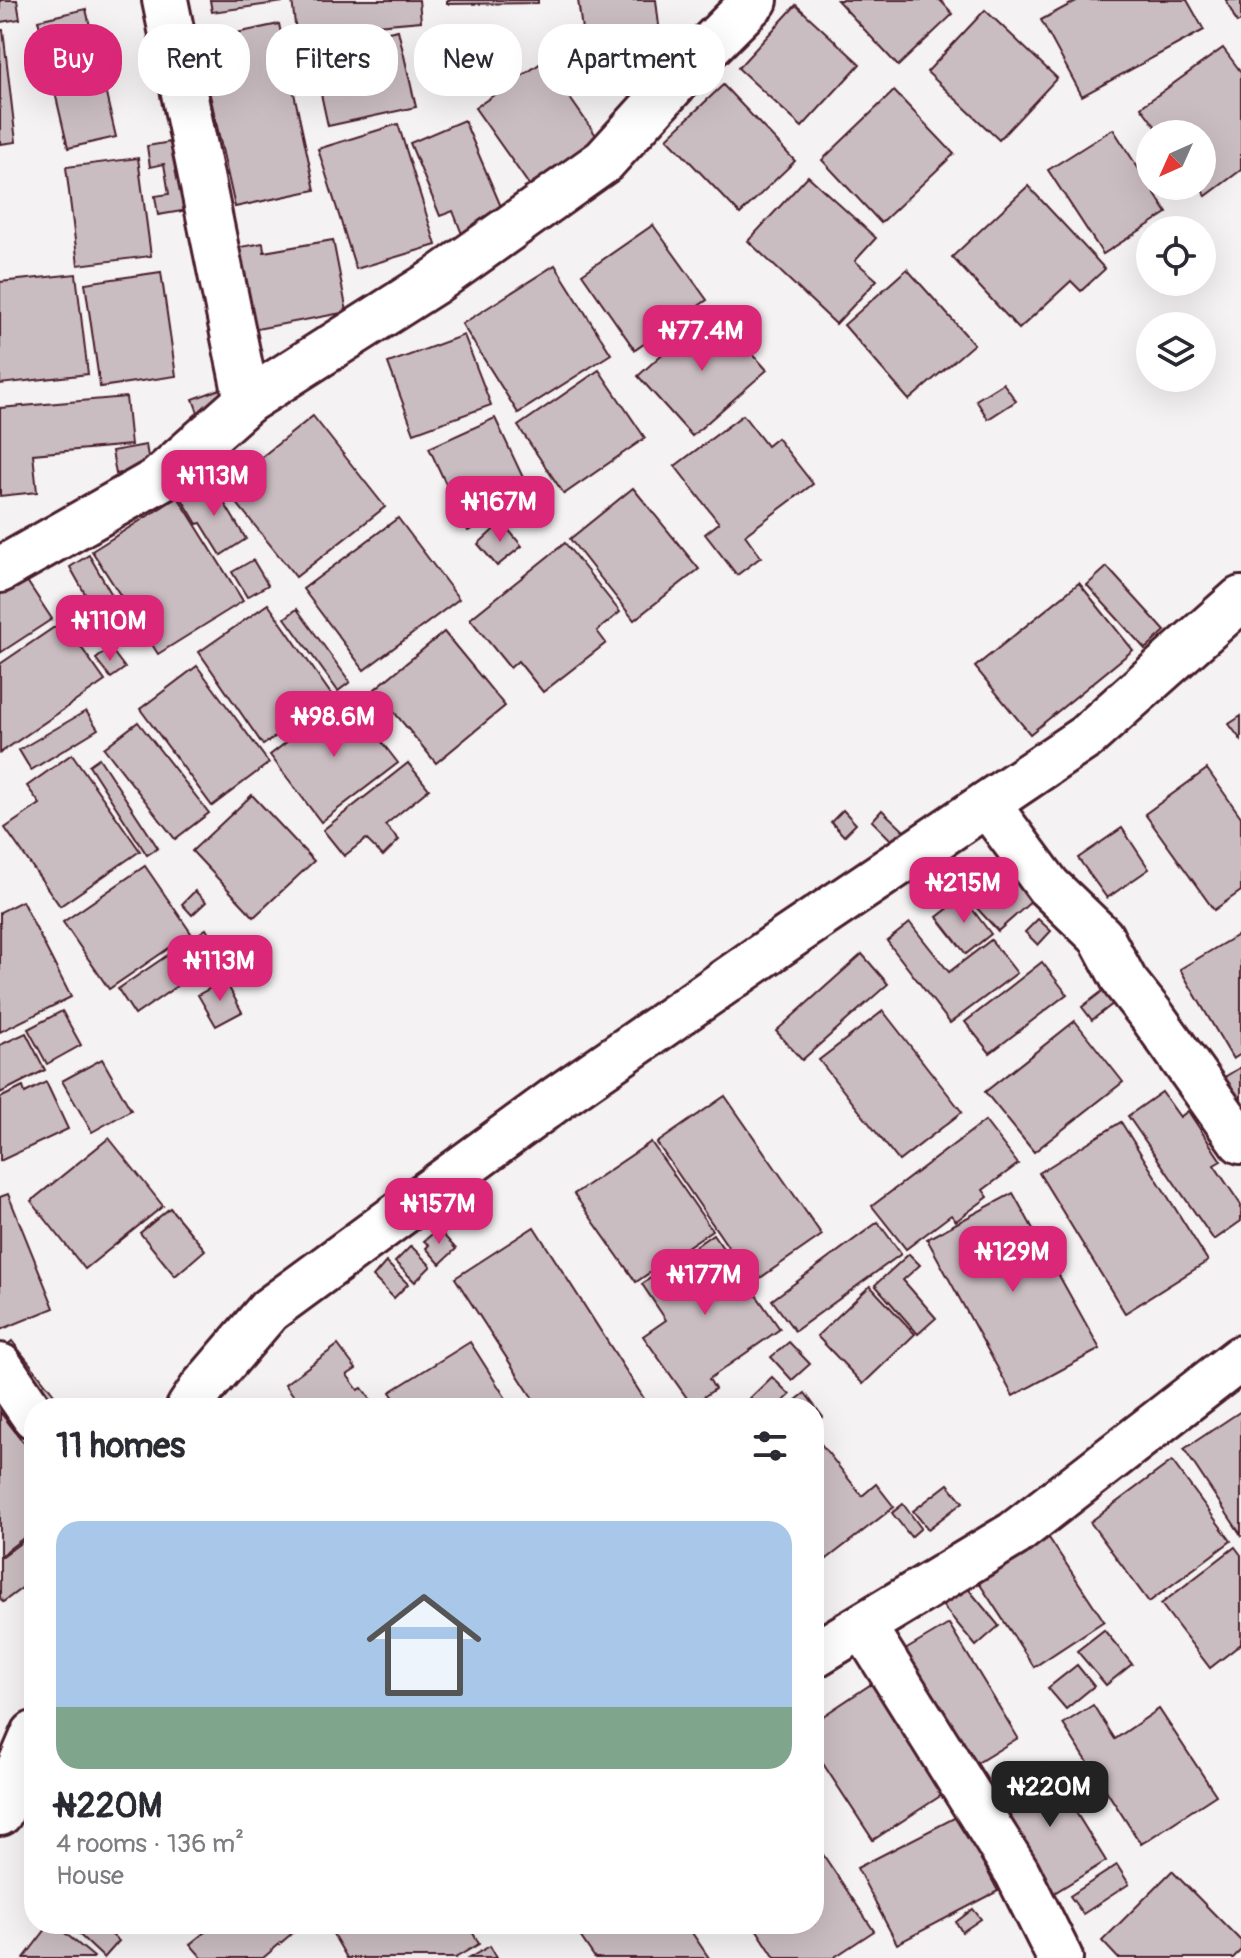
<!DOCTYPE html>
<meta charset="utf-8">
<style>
:root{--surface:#fff;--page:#f2f2f3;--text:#2b2b33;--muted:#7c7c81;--line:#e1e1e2;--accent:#db2777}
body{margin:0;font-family:Pangolin,sans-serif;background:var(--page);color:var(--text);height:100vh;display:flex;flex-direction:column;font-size:30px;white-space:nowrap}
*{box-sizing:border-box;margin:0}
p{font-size:26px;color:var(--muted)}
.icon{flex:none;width:44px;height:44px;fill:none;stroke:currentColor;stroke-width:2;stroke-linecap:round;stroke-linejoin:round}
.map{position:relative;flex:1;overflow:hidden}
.details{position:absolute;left:24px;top:1398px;width:800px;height:536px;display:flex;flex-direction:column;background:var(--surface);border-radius:32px;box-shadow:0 8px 32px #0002}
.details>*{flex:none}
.hud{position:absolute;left:24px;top:24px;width:800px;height:72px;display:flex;gap:16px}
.needle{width:52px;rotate:225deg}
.controls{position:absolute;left:1136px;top:120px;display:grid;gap:16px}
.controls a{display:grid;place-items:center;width:80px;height:80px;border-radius:50%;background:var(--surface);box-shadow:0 8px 32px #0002;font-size:40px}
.price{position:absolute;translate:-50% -68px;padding:0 18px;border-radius:16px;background:var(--accent);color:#fff;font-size:26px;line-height:52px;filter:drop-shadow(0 2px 4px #0008)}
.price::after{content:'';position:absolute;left:50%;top:48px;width:24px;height:18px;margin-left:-12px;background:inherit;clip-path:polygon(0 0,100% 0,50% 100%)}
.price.selected{background:#222;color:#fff}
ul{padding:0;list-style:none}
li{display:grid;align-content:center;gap:16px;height:424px;padding:0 32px}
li+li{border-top:2px solid var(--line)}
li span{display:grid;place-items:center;height:248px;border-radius:24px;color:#555}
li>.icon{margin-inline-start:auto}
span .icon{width:144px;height:144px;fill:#fffc;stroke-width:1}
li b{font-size:34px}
h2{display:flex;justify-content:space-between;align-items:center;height:96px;padding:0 32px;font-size:34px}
.tag{padding:0 28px;border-radius:32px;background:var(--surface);box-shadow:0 8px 32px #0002;font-size:28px;line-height:72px}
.tag.selected{background:var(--accent);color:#fff}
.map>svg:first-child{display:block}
.building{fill:#cabdc1;stroke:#4a1f2b;stroke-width:2}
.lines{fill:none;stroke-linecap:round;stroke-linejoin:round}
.minor-casing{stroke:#4a1f2b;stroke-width:50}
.minor{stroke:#fff;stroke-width:44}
</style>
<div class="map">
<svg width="1241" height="1958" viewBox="0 0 1241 1958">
<rect width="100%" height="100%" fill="#f4f2f2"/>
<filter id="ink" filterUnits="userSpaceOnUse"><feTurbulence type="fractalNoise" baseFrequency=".0125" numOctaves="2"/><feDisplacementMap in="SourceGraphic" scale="16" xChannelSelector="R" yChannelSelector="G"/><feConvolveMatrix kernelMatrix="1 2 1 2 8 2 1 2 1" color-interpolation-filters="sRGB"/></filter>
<g filter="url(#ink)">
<!-- building -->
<g class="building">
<polygon points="0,0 17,0 20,19 0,22"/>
<polygon points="210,0 284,0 284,2 212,12"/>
<polygon points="292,0 419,0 421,21 296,32"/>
<polygon points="447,0 538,0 538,3 447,4"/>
<polygon points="578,0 656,0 661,43 585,52"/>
<polygon points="837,0 940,0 953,14 898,66"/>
<polygon points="1078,0 1187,0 1204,30 1082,96 1041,20"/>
<polygon points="1226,0 1241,0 1241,21 1237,23"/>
<polygon points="796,5 860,64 802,127 738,68"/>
<polygon points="86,9 116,137 68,148 38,20"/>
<polygon points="985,10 1057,78 999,140 927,72"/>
<polygon points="279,24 315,190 235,207 198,41"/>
<polygon points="0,30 3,30 16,142 0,144"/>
<polygon points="398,30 416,107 328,126 311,48"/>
<polygon points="1223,48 1241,72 1241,170 1206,196 1199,186 1202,186 1202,134 1161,134 1141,107"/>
<polygon points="544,61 600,141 532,189 475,108"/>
<polygon points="723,85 795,161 740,214 667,138"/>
<polygon points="894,91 954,154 881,223 822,160"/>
<polygon points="464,120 505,216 462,234 453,211 440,216 410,143"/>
<polygon points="398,124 436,245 356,269 318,149"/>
<polygon points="1113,129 1167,213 1103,254 1048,170"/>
<polygon points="183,140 194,209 158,215 155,196 169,194 164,164 150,167 147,146"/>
<polygon points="138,158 151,256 78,265 66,167"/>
<polygon points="808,176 876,238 855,261 877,280 836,324 748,241"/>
<polygon points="1028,186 1105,269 1081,291 1071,281 1019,329 952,257"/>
<polygon points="653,225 707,300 635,350 582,274"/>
<polygon points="333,240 347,312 241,332 225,250 263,243 264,252"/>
<polygon points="555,265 611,354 518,413 462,324"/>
<polygon points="907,269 974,344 909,400 844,325"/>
<polygon points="161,272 176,376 100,387 85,283"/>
<polygon points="76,274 88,374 0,384 0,282"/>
<polygon points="712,309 767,370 692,436 638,376"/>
<polygon points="464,335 491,405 414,433 388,363"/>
<polygon points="599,370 645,438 564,494 518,426"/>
<polygon points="1003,383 1016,401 988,419 976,400"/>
<polygon points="220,389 228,409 200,418 193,399"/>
<polygon points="126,397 131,445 33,454 37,492 0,496 0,408"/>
<polygon points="743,415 767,446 777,438 813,484 745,535 761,557 737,575 705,534 719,523 675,466"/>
<polygon points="313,416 385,507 296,577 224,487"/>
<polygon points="495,418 534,501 468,531 429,448"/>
<polygon points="146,445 150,468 116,474 112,451"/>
<polygon points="211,481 246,539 221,555 201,523 197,524 182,499"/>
<polygon points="633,488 699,569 634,620 570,539"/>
<polygon points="178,497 243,601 158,654 92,551"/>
<polygon points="398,518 459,599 364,670 303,589"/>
<polygon points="502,522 522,546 497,566 478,544"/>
<polygon points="565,543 620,612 597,631 606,643 543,692 518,661 510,668 470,619"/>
<polygon points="89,555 112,595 92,606 70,567"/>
<polygon points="253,560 268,585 247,597 232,572"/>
<polygon points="1107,567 1165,631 1145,649 1087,585"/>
<polygon points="23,575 52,619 0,653 0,590"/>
<polygon points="1079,583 1133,650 1030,734 975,667"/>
<polygon points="268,604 333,697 263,745 199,652"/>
<polygon points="87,605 105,631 81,647 105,681 0,753 0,664"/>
<polygon points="297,609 350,682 338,691 285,618"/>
<polygon points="444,632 505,706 436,763 375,689"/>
<polygon points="110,648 125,668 111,678 96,659"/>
<polygon points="197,666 269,763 212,806 140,709"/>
<polygon points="346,696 398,763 321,822 270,755"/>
<polygon points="86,711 98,729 31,770 19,750"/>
<polygon points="1241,716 1241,740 1229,724"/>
<polygon points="138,722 209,813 175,839 104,748"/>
<polygon points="72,754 140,851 60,906 5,828 40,804 27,786"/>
<polygon points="99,758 158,848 147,855 89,765"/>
<polygon points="408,763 429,789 385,825 399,840 383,856 366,839 344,856 323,830"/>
<polygon points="1207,769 1241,817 1241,891 1214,910 1145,814"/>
<polygon points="252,795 314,861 254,917 192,851"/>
<polygon points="843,810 856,824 844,836 831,822"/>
<polygon points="882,810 904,831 894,843 872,821"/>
<polygon points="1122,828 1149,869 1107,898 1078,858"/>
<polygon points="145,866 191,933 109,989 63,922"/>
<polygon points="1010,875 1033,900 998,931 975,906"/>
<polygon points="195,891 206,902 192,915 182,904"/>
<polygon points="963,897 991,934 966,954 937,917"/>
<polygon points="22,901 71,997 0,1032 0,912"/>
<polygon points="1038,919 1051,931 1038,945 1025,932"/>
<polygon points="910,923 949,972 991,940 1017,973 950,1023 887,941"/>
<polygon points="206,929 223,954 135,1015 118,989"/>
<polygon points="1241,933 1241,1054 1233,1059 1180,969"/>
<polygon points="862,954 888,984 802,1060 776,1031"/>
<polygon points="1042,962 1067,994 990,1053 965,1022"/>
<polygon points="225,980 242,1012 216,1026 198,995"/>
<polygon points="1104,990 1114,1003 1092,1020 1082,1007"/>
<polygon points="62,1011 81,1045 47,1064 28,1029"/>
<polygon points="883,1011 962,1112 899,1161 819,1060"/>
<polygon points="1075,1021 1123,1082 1034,1152 985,1092"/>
<polygon points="26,1033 45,1070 0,1093 0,1045"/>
<polygon points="102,1059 131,1110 92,1132 62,1081"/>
<polygon points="1241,1067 1241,1119 1218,1081"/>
<polygon points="46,1082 68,1129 0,1161 0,1098 23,1087 25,1093"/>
<polygon points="1162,1092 1180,1117 1188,1111 1221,1161 1214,1165 1241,1205 1241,1221 1214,1240 1128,1116"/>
<polygon points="725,1096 822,1235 753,1283 657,1143"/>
<polygon points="985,1121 1018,1164 983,1190 988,1197 956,1221 951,1215 906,1249 872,1206"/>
<polygon points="1121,1122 1208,1261 1125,1313 1039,1173"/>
<polygon points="109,1138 163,1206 85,1269 31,1201"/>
<polygon points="651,1142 712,1230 636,1282 574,1194"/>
<polygon points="1013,1193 1100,1349 1013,1396 927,1239"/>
<polygon points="8,1194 54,1308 0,1330 0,1197"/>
<polygon points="170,1208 205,1250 175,1276 140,1233"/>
<polygon points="878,1222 901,1254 795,1331 772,1300"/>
<polygon points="534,1227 650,1408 539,1408 455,1278"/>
<polygon points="438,1229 456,1249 440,1264 426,1248 429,1245 424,1241"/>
<polygon points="713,1234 780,1329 709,1379 715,1389 692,1405 643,1336 666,1320 642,1284"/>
<polygon points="411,1246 431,1266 415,1282 395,1262"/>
<polygon points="909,1254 920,1265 903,1280 936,1318 918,1334 875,1285"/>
<polygon points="386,1262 408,1284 394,1298 373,1277"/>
<polygon points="870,1286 915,1334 863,1384 817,1336"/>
<polygon points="12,1341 65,1408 35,1408 0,1351"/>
<polygon points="470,1342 512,1408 401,1408 390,1392"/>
<polygon points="789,1342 810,1364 792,1380 771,1357"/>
<polygon points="338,1345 356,1369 347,1375 358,1390 362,1388 377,1408 293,1408 299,1403 285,1384"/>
<polygon points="772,1377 790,1395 776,1408 755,1408 748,1400"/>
<polygon points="805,1393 823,1417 814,1424 814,1408 786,1408"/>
<polygon points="1241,1411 1241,1535 1184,1449"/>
<polygon points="0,1412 34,1456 34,1530 0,1556"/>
<polygon points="814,1435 862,1496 876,1484 894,1507 814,1569"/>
<polygon points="1172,1461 1231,1541 1149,1602 1090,1522"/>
<polygon points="948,1484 963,1502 928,1529 913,1511"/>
<polygon points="903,1504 921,1528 911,1537 892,1513"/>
<polygon points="34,1533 34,1579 3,1602 0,1598 0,1558"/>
<polygon points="1049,1538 1104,1621 1034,1667 979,1583"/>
<polygon points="1235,1547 1241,1555 1241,1644 1210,1668 1161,1604"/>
<polygon points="965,1585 999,1626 976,1646 941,1604"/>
<polygon points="949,1624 1018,1738 969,1768 900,1653"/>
<polygon points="1104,1630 1132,1664 1106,1685 1077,1651"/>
<polygon points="1077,1665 1094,1686 1066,1709 1048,1688"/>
<polygon points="876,1681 948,1791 873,1840 814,1750 814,1722"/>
<polygon points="1093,1705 1115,1739 1159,1709 1216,1795 1141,1844 1063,1724"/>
<polygon points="1046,1764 1106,1861 1054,1893 995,1796"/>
<polygon points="958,1816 998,1891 897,1944 857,1868"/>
<polygon points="814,1841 874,1931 833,1958 775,1958 753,1924 814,1924"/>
<polygon points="1117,1865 1129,1884 1083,1914 1070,1896"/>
<polygon points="1172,1871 1241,1941 1241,1950 1233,1958 1118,1958 1102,1941"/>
<polygon points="973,1909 981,1919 962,1932 956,1922"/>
<polygon points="50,1924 54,1924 94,1957 93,1958 24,1958"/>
<polygon points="68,1924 99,1924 119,1941 104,1958"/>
<polygon points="215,1924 291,1924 296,1930 263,1958 202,1958 190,1944"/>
<polygon points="334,1924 468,1924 479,1944 455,1958 347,1958 329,1927"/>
<polygon points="572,1924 686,1924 709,1958 595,1958"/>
<polygon points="490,1946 497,1958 469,1958"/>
</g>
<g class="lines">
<!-- minor casing -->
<g class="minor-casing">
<g id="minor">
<polyline points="165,0 247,401"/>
<polyline points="0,570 158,480 247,401 434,282 604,161 700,55 755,0"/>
<polyline points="987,804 1048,886 1101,937 1125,982 1152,1016 1241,1141"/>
<polyline points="0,1366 34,1416"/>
<polyline points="189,1408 203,1387 269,1310 559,1097 788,938 1086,737 1241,599"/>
<polyline points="863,1626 1017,1872 1060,1958"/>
<polyline points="814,1655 1014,1534 1241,1358"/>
<polyline points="0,1813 34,1734"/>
</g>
</g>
<!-- minor -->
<use href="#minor" class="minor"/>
</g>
</g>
</svg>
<div class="controls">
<a><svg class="needle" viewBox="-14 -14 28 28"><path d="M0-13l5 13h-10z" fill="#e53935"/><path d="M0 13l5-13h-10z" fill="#7c7c81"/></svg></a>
<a><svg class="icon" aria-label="locate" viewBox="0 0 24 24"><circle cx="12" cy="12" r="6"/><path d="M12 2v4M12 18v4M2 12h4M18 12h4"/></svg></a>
<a><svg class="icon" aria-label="layers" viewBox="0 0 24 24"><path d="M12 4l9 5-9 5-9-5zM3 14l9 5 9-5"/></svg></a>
</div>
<b class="price" style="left:702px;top:373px">₦77.4M</b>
<b class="price" style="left:214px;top:518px">₦113M</b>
<b class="price" style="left:500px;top:544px">₦167M</b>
<b class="price" style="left:110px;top:663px">₦110M</b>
<b class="price" style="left:334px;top:759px">₦98.6M</b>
<b class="price" style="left:964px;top:925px">₦215M</b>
<b class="price" style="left:220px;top:1003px">₦113M</b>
<b class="price" style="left:439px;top:1246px">₦157M</b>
<b class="price" style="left:1013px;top:1294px">₦129M</b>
<b class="price" style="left:705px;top:1317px">₦177M</b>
<b class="price selected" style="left:1050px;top:1829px">₦220M</b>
<div class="hud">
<a class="tag selected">Buy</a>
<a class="tag">Rent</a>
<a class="tag">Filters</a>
<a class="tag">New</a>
<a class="tag">Apartment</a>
</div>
<section class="details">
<h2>11 homes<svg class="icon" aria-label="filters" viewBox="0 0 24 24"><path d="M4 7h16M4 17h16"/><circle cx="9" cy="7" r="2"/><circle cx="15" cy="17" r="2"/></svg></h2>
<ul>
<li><span style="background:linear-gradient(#a9c7e8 75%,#7fa58c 0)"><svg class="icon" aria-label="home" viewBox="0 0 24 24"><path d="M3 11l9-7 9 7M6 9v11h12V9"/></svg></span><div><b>₦220M</b><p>4 rooms · 136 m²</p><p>House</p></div></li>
</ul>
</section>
</div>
